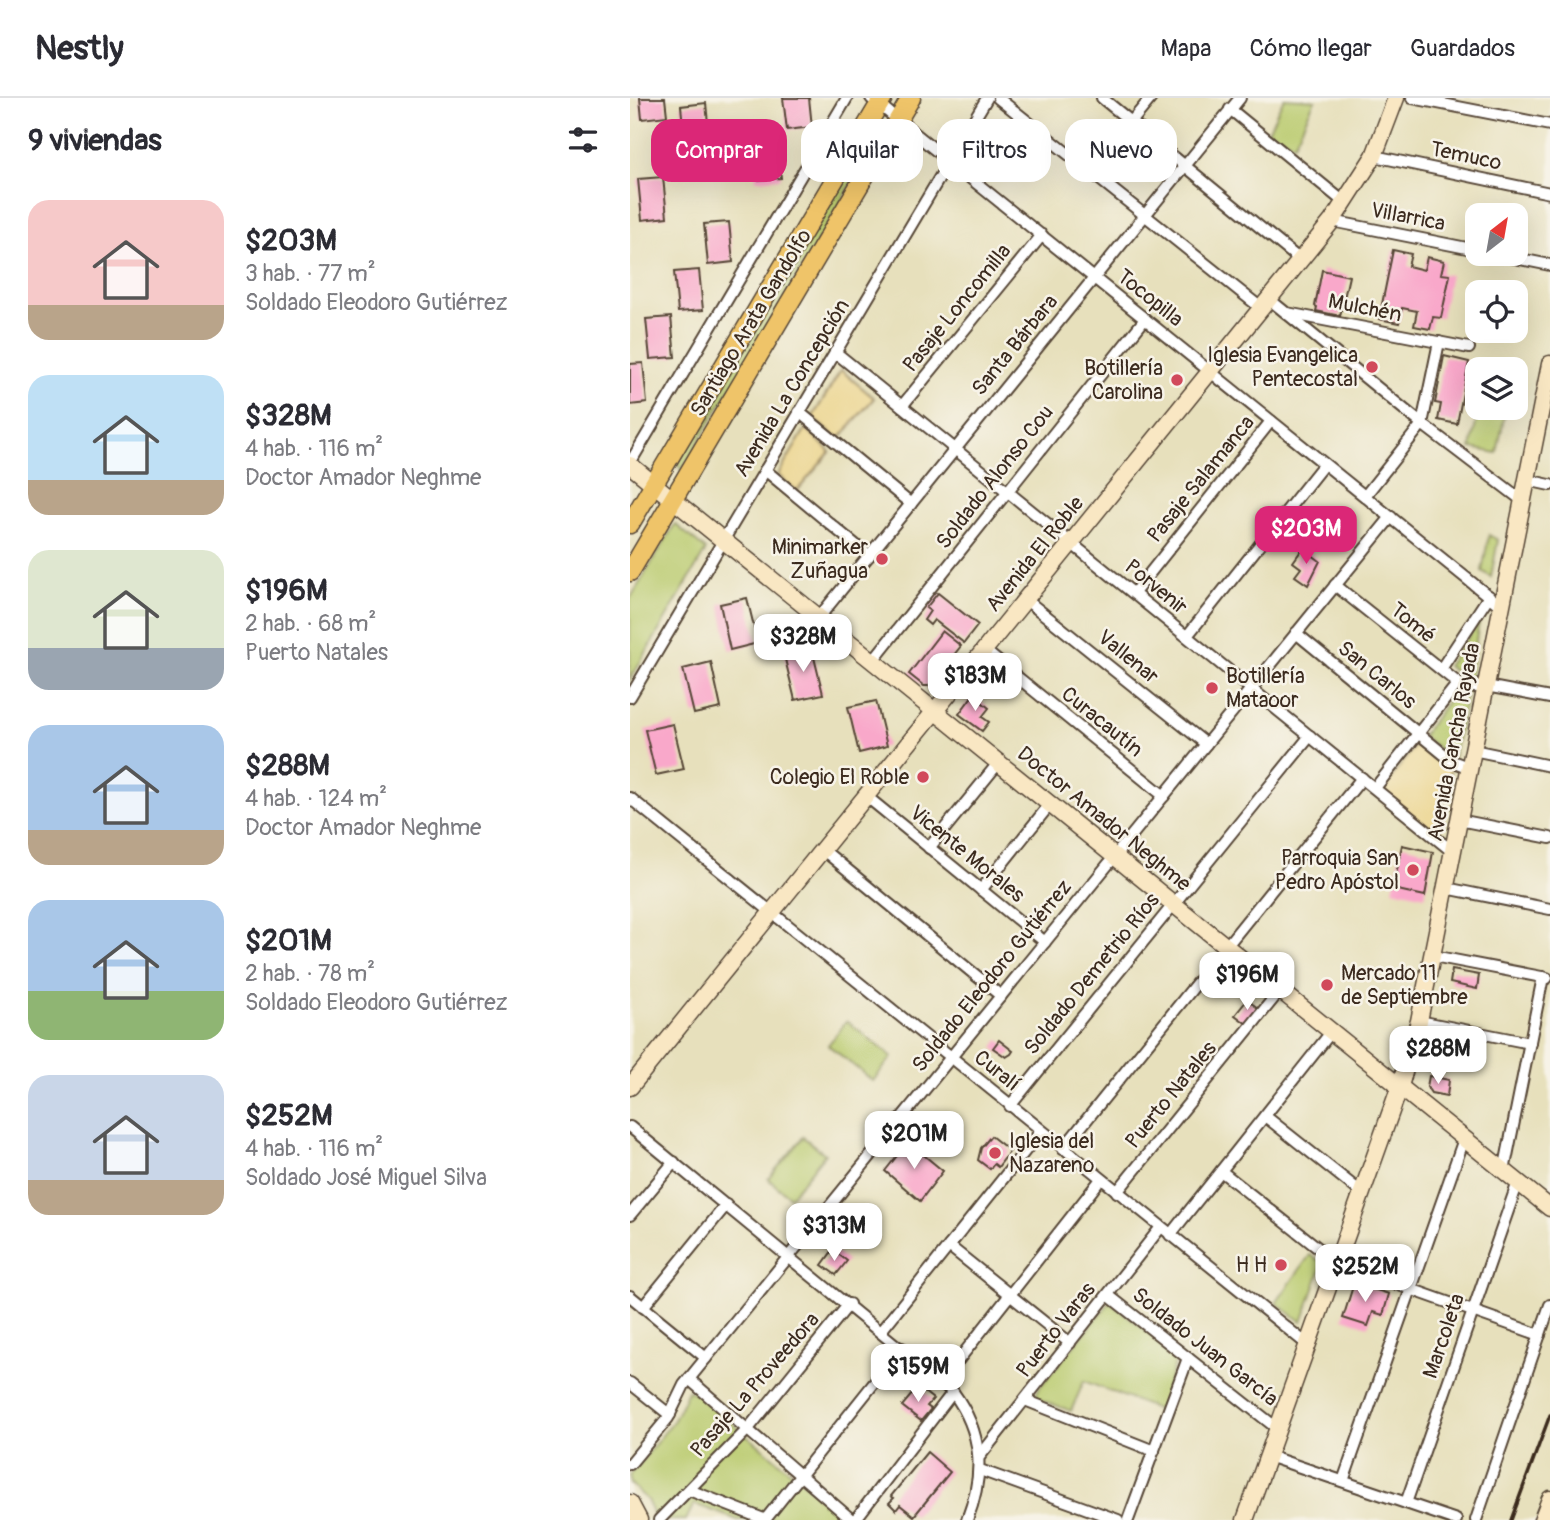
<!DOCTYPE html>
<html lang="es">
<meta charset="utf-8">
<style>
:root{--surface:#fff;--page:#f7f7f7;--text:#2b2b33;--muted:#7c7c81;--line:#e1e1e2;--accent:#db2777}
body{margin:0;font-family:Pangolin,sans-serif;background:var(--page);color:var(--text);height:100vh;display:flex;flex-direction:column;font-size:26px;white-space:nowrap}
*{box-sizing:border-box;margin:0}
p{font-size:23px;color:var(--muted)}
.icon{flex:none;width:38px;height:38px;fill:none;stroke:currentColor;stroke-width:2;stroke-linecap:round;stroke-linejoin:round}
.map{position:relative;flex:1;overflow:hidden}
.details{display:flex;flex-direction:column;background:var(--surface);width:630px}
.details>*{flex:none}
.banner{position:absolute;left:21px;top:21px;width:665px;height:63px;display:flex;gap:14px}
.needle{width:46px;rotate:31deg}
.controls{position:absolute;left:835px;top:105px;display:grid;gap:14px}
.controls a{display:grid;place-items:center;width:63px;height:63px;border-radius:14px;background:var(--surface);box-shadow:0 7px 28px #0002;font-size:35px}
.price{position:absolute;translate:-50% -60px;padding:0 16px;border-radius:14px;background:#fff;color:#222;font-size:23px;line-height:46px;filter:drop-shadow(0 2px 4px #0008)}
.price::after{content:'';position:absolute;left:50%;top:42px;width:21px;height:16px;margin-left:-10px;background:inherit;clip-path:polygon(0 0,100% 0,50% 100%)}
.price.current{background:var(--accent);color:#fff}
ul{padding:0;list-style:none}
li{display:flex;align-items:center;gap:21px;height:175px;padding:0 28px}
li span{display:grid;place-items:center;flex:none;width:196px;height:140px;border-radius:21px;color:#555}
li>.icon{margin-inline-start:auto}
span .icon{width:84px;height:84px;fill:#fffc;stroke-width:1}
li b{font-size:30px}
h2{display:flex;justify-content:space-between;align-items:center;height:84px;padding:0 28px;font-size:30px}
.pill{padding:0 24px;border-radius:21px;background:var(--surface);box-shadow:0 7px 28px #0002;font-size:24px;line-height:63px}
.pill.current{background:var(--accent);color:#fff}
header{display:flex;align-items:center;gap:42px;box-sizing:border-box;height:98px;padding:0 35px;background:var(--surface);border-bottom:2px solid var(--line)}
header strong{font-size:33px}
nav{display:flex;gap:38px;margin-inline-start:auto;font-size:24px}
main{display:flex;flex:1;min-height:0}
.map>svg:first-child{display:block}
.green{fill:#bacb6e;stroke:#7a7a46;stroke-width:2}
.sand{fill:#eeda9e;stroke:#94825e;stroke-width:2}
.building{fill:#f9a8ca}
.lines{fill:none;stroke-linecap:round;stroke-linejoin:round}
.street-casing{stroke:#554536;stroke-width:14}
.secondary-casing{stroke:#554536;stroke-width:19}
.primary-casing{stroke:#554536;stroke-width:21}
.street{stroke:#fff;stroke-width:10}
.secondary{stroke:#f9e7c3;stroke-width:16}
.primary{stroke:#efc469;stroke-width:18}
.rail{stroke:#3b2a1e;stroke-width:3.5}
.poi-dot{fill:#d1495b;stroke:#f7f3e8;stroke-width:2.5}
.labels{text-anchor:middle;dominant-baseline:central;stroke-width:5;stroke-linejoin:round;paint-order:stroke}
.street-label{font-size:21px;fill:#3b2a1e;stroke:#f7f3e8}
.poi-label{font-size:21px;fill:#3b2a1e;stroke:#f7f3e8;text-anchor:end}
</style>
<header>
<strong>Nestly</strong>
<nav><a>Mapa</a><a>Cómo llegar</a><a>Guardados</a></nav>
</header>
<main>
<section class="details">
<h2>9 viviendas<svg class="icon" aria-label="filters" viewBox="0 0 24 24"><path d="M4 7h16M4 17h16"/><circle cx="9" cy="7" r="2"/><circle cx="15" cy="17" r="2"/></svg></h2>
<ul>
<li><span style="background:linear-gradient(#f6c9c9 75%,#b9a48a 0)"><svg class="icon" aria-label="home" viewBox="0 0 24 24"><path d="M3 11l9-7 9 7M6 9v11h12V9"/></svg></span><div><b>$203M</b><p>3 hab. · 77 m²</p><p>Soldado Eleodoro Gutiérrez</p></div></li>
<li><span style="background:linear-gradient(#bfe0f5 75%,#b9a48a 0)"><svg class="icon" aria-label="home" viewBox="0 0 24 24"><path d="M3 11l9-7 9 7M6 9v11h12V9"/></svg></span><div><b>$328M</b><p>4 hab. · 116 m²</p><p>Doctor Amador Neghme</p></div></li>
<li><span style="background:linear-gradient(#dfe7d0 70%,#9aa5b1 0)"><svg class="icon" aria-label="home" viewBox="0 0 24 24"><path d="M3 11l9-7 9 7M6 9v11h12V9"/></svg></span><div><b>$196M</b><p>2 hab. · 68 m²</p><p>Puerto Natales</p></div></li>
<li><span style="background:linear-gradient(#a9c7e8 75%,#b9a48a 0)"><svg class="icon" aria-label="home" viewBox="0 0 24 24"><path d="M3 11l9-7 9 7M6 9v11h12V9"/></svg></span><div><b>$288M</b><p>4 hab. · 124 m²</p><p>Doctor Amador Neghme</p></div></li>
<li><span style="background:linear-gradient(#a9c7e8 65%,#8fb573 0)"><svg class="icon" aria-label="home" viewBox="0 0 24 24"><path d="M3 11l9-7 9 7M6 9v11h12V9"/></svg></span><div><b>$201M</b><p>2 hab. · 78 m²</p><p>Soldado Eleodoro Gutiérrez</p></div></li>
<li><span style="background:linear-gradient(#c9d6e8 75%,#b9a48a 0)"><svg class="icon" aria-label="home" viewBox="0 0 24 24"><path d="M3 11l9-7 9 7M6 9v11h12V9"/></svg></span><div><b>$252M</b><p>4 hab. · 116 m²</p><p>Soldado José Miguel Silva</p></div></li>
</ul>
</section>
<div class="map">
<svg width="920" height="1422" viewBox="0 0 920 1422">
<rect width="100%" height="100%" fill="#f7f3e8"/>
<filter id="ink" filterUnits="userSpaceOnUse"><feTurbulence type="fractalNoise" baseFrequency=".0143" numOctaves="2"/><feDisplacementMap in="SourceGraphic" scale="14" xChannelSelector="R" yChannelSelector="G"/><feConvolveMatrix kernelMatrix="1 2 1 2 8 2 1 2 1" color-interpolation-filters="sRGB"/></filter>
<filter id="wash" filterUnits="userSpaceOnUse"><feTurbulence type="fractalNoise" baseFrequency=".00686" numOctaves="4" result="noise"/><feDisplacementMap in="SourceGraphic" scale="28" xChannelSelector="R" yChannelSelector="G"/><feGaussianBlur stdDeviation="1.57" result="paint"/><feColorMatrix in="noise" values="0 0 0 0 0 0 0 0 0 0 0 0 0 0 0 0 0 1.4 0 .05"/><feComposite in="paint" operator="in"/></filter>
<g filter="url(#wash)">
<rect width="100%" height="100%" fill="#e7e0bc"/>
<!-- green -->
<g class="green">
<polygon points="654,0 685,2 664,46 638,33"/>
<polygon points="248,32 250,37 52,372 46,366 243,33"/>
<polygon points="849,310 876,310 867,355 841,350"/>
<polygon points="45,426 76,452 0,582 0,501"/>
<polygon points="859,437 868,442 861,479 852,473"/>
<polygon points="849,524 840,580 835,581 817,568"/>
<polygon points="828,589 837,594 823,661 792,638"/>
<polygon points="217,923 262,959 243,983 198,947"/>
<polygon points="173,1039 195,1056 160,1099 138,1081"/>
<polygon points="680,1157 693,1165 672,1224 646,1205"/>
<polygon points="480,1204 547,1257 531,1313 454,1283 441,1313 405,1300 409,1290"/>
<polygon points="58,1293 66,1295 219,1422 108,1422 64,1406 56,1422 26,1422 17,1402 0,1385 0,1378 44,1322"/>
</g>
<!-- sand -->
<g class="sand">
<polygon points="211,272 244,300 209,341 182,320"/>
<polygon points="176,330 200,354 167,393 148,377"/>
<polygon points="786,646 821,670 807,738 752,693"/>
</g>
<g id="blocks">
<!-- building -->
<g class="building">
<polygon points="10,0 35,0 37,18 12,21"/>
<polygon points="153,0 179,0 182,29 157,32"/>
<polygon points="76,5 80,46 55,48 51,8"/>
<polygon points="147,39 151,80 126,82 122,42"/>
<polygon points="33,79 37,119 12,122 8,81"/>
<polygon points="99,124 103,164 78,167 74,126"/>
<polygon points="763,152 781,156 778,168 794,172 797,159 814,163 811,176 820,177 811,220 803,219 800,231 784,228 787,213 772,210 769,225 749,221"/>
<polygon points="69,172 73,212 48,214 44,174"/>
<polygon points="692,172 719,178 710,218 686,213 687,209 685,208"/>
<polygon points="41,219 45,259 20,261 16,221"/>
<polygon points="814,258 839,264 827,326 808,322 811,306 805,305"/>
<polygon points="13,265 17,305 0,307 0,266"/>
<polygon points="673,450 690,463 678,487 665,478 671,470 663,464"/>
<polygon points="308,495 348,527 334,545 304,522 300,527 294,522 300,513 296,510"/>
<polygon points="117,500 128,545 100,552 90,506"/>
<polygon points="312,533 331,548 299,588 294,588 279,576"/>
<polygon points="182,551 193,596 165,602 154,557"/>
<polygon points="81,564 91,610 64,616 53,571"/>
<polygon points="343,597 359,610 352,619 359,624 352,633 329,616"/>
<polygon points="246,603 257,648 229,655 218,609"/>
<polygon points="43,626 54,671 26,677 15,632"/>
<polygon points="772,747 803,754 795,798 763,791"/>
<polygon points="822,872 849,877 847,891 820,885"/>
<polygon points="617,902 628,910 617,926 605,917"/>
<polygon points="369,942 383,953 381,956 376,959 363,950"/>
<polygon points="799,978 819,982 817,998 801,995 797,989"/>
<polygon points="361,1038 380,1053 368,1069 364,1066 360,1071 348,1062 351,1050"/>
<polygon points="278,1044 313,1073 290,1103 255,1073"/>
<polygon points="203,1152 217,1163 206,1177 192,1167"/>
<polygon points="724,1185 759,1196 753,1217 743,1214 738,1228 713,1220"/>
<polygon points="288,1289 303,1301 297,1308 301,1311 291,1323 272,1308"/>
<polygon points="297,1354 320,1374 284,1418 270,1407 266,1412 259,1405 264,1400 261,1398"/>
</g>
</g>
</g>
<g filter="url(#ink)">
<use href="#blocks" fill-opacity="0" stroke="#554536" stroke-width="2"/>
<g class="lines">
<!-- street casing -->
<g class="street-casing">
<g id="street">
<polyline points="241,0 872,509"/>
<polyline points="368,0 631,210"/>
<polyline points="472,0 670,162"/>
<polyline points="782,0 920,27"/>
<polyline points="600,11 715,105"/>
<polyline points="502,23 521,0"/>
<polyline points="744,58 920,95"/>
<polyline points="702,123 847,152"/>
<polyline points="865,156 920,167"/>
<polyline points="639,201 792,326 893,403"/>
<polyline points="657,215 839,250"/>
<polyline points="205,254 823,754"/>
<polyline points="272,308 412,137"/>
<polyline points="169,314 281,406"/>
<polyline points="0,365 217,0"/>
<polyline points="135,372 239,458"/>
<polyline points="897,382 920,387"/>
<polyline points="735,398 792,326 809,244"/>
<polyline points="705,487 834,590 856,588 920,600"/>
<polyline points="504,495 641,323"/>
<polyline points="395,501 576,646"/>
<polyline points="190,518 610,0"/>
<polyline points="666,535 822,663 840,670"/>
<polyline points="557,538 694,366"/>
<polyline points="354,552 534,698"/>
<polyline points="244,561 515,221"/>
<polyline points="811,571 859,498"/>
<polyline points="0,599 357,0"/>
<polyline points="843,652 920,668"/>
<polyline points="745,690 828,585"/>
<polyline points="236,698 415,844"/>
<polyline points="0,700 678,1247"/>
<polyline points="829,722 920,740"/>
<polyline points="299,750 370,663"/>
<polyline points="192,751 371,898"/>
<polyline points="816,790 920,811"/>
<polyline points="351,792 421,705"/>
<polyline points="803,858 917,880"/>
<polyline points="789,923 900,945"/>
<polyline points="380,1008 680,638"/>
<polyline points="635,1018 732,1095"/>
<path d="M0 1029 323 1294C353 1335 355 1375 337 1422"/>
<polyline points="433,1051 732,680"/>
<polyline points="591,1073 707,1165 910,1237"/>
<polyline points="874,1073 913,879"/>
<polyline points="487,1094 651,891"/>
<polyline points="0,1117 44,1064"/>
<polyline points="540,1137 702,933"/>
<polyline points="319,1148 440,1245"/>
<polyline points="478,1197 648,1331"/>
<polyline points="0,1198 76,1260"/>
<polyline points="13,1209 96,1107"/>
<polyline points="251,1233 411,1033"/>
<polyline points="59,1281 222,1422"/>
<polyline points="312,1283 471,1081"/>
<polyline points="0,1285 40,1317"/>
<polyline points="395,1302 524,1353"/>
<polyline points="350,1358 531,1129"/>
<polyline points="638,1358 826,1422"/>
<polyline points="0,1366 38,1320 54,1287 761,419"/>
<polyline points="350,1372 488,1422"/>
<polyline points="713,1383 834,1041"/>
<polyline points="59,1392 136,1422"/>
<polyline points="776,1405 888,1084"/>
<polyline points="29,1422 118,1331 219,1206"/>
<polyline points="135,1422 272,1250"/>
<polyline points="225,1422 323,1294"/>
<polyline points="498,1422 558,1260"/>
<polyline points="846,1422 920,1207"/>
</g>
</g>
<!-- secondary casing -->
<g class="secondary-casing">
<g id="secondary">
<polyline points="0,367 920,1110"/>
<polyline points="0,989 702,123 744,58 766,0"/>
<polyline points="0,1405 9,1422"/>
<polyline points="615,1422 770,988 789,923 920,266"/>
<polyline points="912,1422 920,1401"/>
</g>
</g>
<!-- primary casing -->
<g class="primary-casing">
<g id="primary">
<polyline points="0,426 253,0"/>
<polyline points="0,474 281,0"/>
</g>
</g>
<!-- street -->
<use href="#street" class="street"/>
<!-- secondary -->
<use href="#secondary" class="secondary"/>
<!-- primary -->
<use href="#primary" class="primary"/>
<!-- rail -->
<polyline class="rail" points="881,1422 920,1317"/>
</g>
</g>
<!-- markers -->
<g class="poi-dot">
<circle cx="742" cy="269" r="7"/>
<circle cx="547" cy="282" r="7"/>
<circle cx="252" cy="461" r="7"/>
<circle cx="582" cy="590" r="7"/>
<circle cx="293" cy="679" r="7"/>
<circle cx="783" cy="772" r="7"/>
<circle cx="697" cy="887" r="7"/>
<circle cx="365" cy="1055" r="7"/>
<circle cx="651" cy="1167" r="7"/>
</g>
<g class="labels">
<!-- street labels -->
<g class="street-label">
<text transform="translate(836 58) rotate(12)">Temuco</text>
<text transform="translate(778 119) rotate(11)">Villarrica</text>
<text transform="translate(520 200) rotate(39)">Tocopilla</text>
<text transform="translate(327 210) rotate(-51)">Pasaje Loncomilla</text>
<text transform="translate(735 210) rotate(11)">Mulchén</text>
<text transform="translate(121 225) rotate(-59)">Santiago Arata Gandolfo</text>
<text transform="translate(385 247) rotate(-51)">Santa Bárbara</text>
<text transform="translate(162 290) rotate(-59)">Avenida La Concepción</text>
<text transform="translate(365 379) rotate(-52)">Soldado Alonso Cou</text>
<text transform="translate(571 381) rotate(-51)">Pasaje Salamanca</text>
<text transform="translate(405 456) rotate(-51)">Avenida El Roble</text>
<text transform="translate(526 489) rotate(39)">Porvenir</text>
<text transform="translate(783 525) rotate(39)">Tomé</text>
<text transform="translate(498 559) rotate(39)">Vallenar</text>
<text transform="translate(747 577) rotate(39)">San Carlos</text>
<text transform="translate(472 624) rotate(39)">Curacautín</text>
<text transform="translate(824 644) rotate(-79)">Avenida Cancha Rayada</text>
<text transform="translate(474 721) rotate(39)">Doctor Amador Neghme</text>
<text transform="translate(337 756) rotate(39)">Vicente Morales</text>
<text transform="translate(462 876) rotate(-51)">Soldado Demetrio Ríos</text>
<text transform="translate(362 878) rotate(-51)">Soldado Eleodoro Gutiérrez</text>
<text transform="translate(367 973) rotate(39)">Curalí</text>
<text transform="translate(541 997) rotate(-51)">Puerto Natales</text>
<text transform="translate(426 1232) rotate(-52)">Puerto Varas</text>
<text transform="translate(814 1238) rotate(-71)">Marcoleta</text>
<text transform="translate(575 1249) rotate(38)">Soldado Juan García</text>
<text transform="translate(125 1287) rotate(-49)">Pasaje La Proveedora</text>
</g>
<!-- poi labels -->
<g class="poi-label">
<text x="728" y="257">Iglesia Evangelica<tspan x="728" dy="24">Pentecostal</tspan></text>
<text x="533" y="270">Botillería<tspan x="533" dy="24">Carolina</tspan></text>
<text x="238" y="449">Minimarker<tspan x="238" dy="24">Zuñagua</tspan></text>
<text x="596" y="578" text-anchor="start">Botillería<tspan x="596" dy="24">Mataoor</tspan></text>
<text x="279" y="679">Colegio El Roble</text>
<text x="769" y="760">Parroquia San<tspan x="769" dy="24">Pedro Apóstol</tspan></text>
<text x="711" y="875" text-anchor="start">Mercado 11<tspan x="711" dy="24">de Septiembre</tspan></text>
<text x="379" y="1043" text-anchor="start">Iglesia del<tspan x="379" dy="24">Nazareno</tspan></text>
<text x="637" y="1167">H H</text>
</g>
</g>
</svg>
<div class="controls">
<a><svg class="needle" viewBox="-14 -14 28 28"><path d="M0-13l5 13h-10z" fill="#e53935"/><path d="M0 13l5-13h-10z" fill="#7c7c81"/></svg></a>
<a><svg class="icon" aria-label="locate" viewBox="0 0 24 24"><circle cx="12" cy="12" r="6"/><path d="M12 2v4M12 18v4M2 12h4M18 12h4"/></svg></a>
<a><svg class="icon" aria-label="layers" viewBox="0 0 24 24"><path d="M12 4l9 5-9 5-9-5zM3 14l9 5 9-5"/></svg></a>
</div>
<b class="price current" style="left:676px;top:468px">$203M</b>
<b class="price" style="left:173px;top:576px">$328M</b>
<b class="price" style="left:345px;top:615px">$183M</b>
<b class="price" style="left:617px;top:914px">$196M</b>
<b class="price" style="left:808px;top:988px">$288M</b>
<b class="price" style="left:284px;top:1073px">$201M</b>
<b class="price" style="left:204px;top:1165px">$313M</b>
<b class="price" style="left:735px;top:1206px">$252M</b>
<b class="price" style="left:288px;top:1306px">$159M</b>
<div class="banner">
<a class="pill current">Comprar</a>
<a class="pill">Alquilar</a>
<a class="pill">Filtros</a>
<a class="pill">Nuevo</a>
</div>
</div>
</main>
